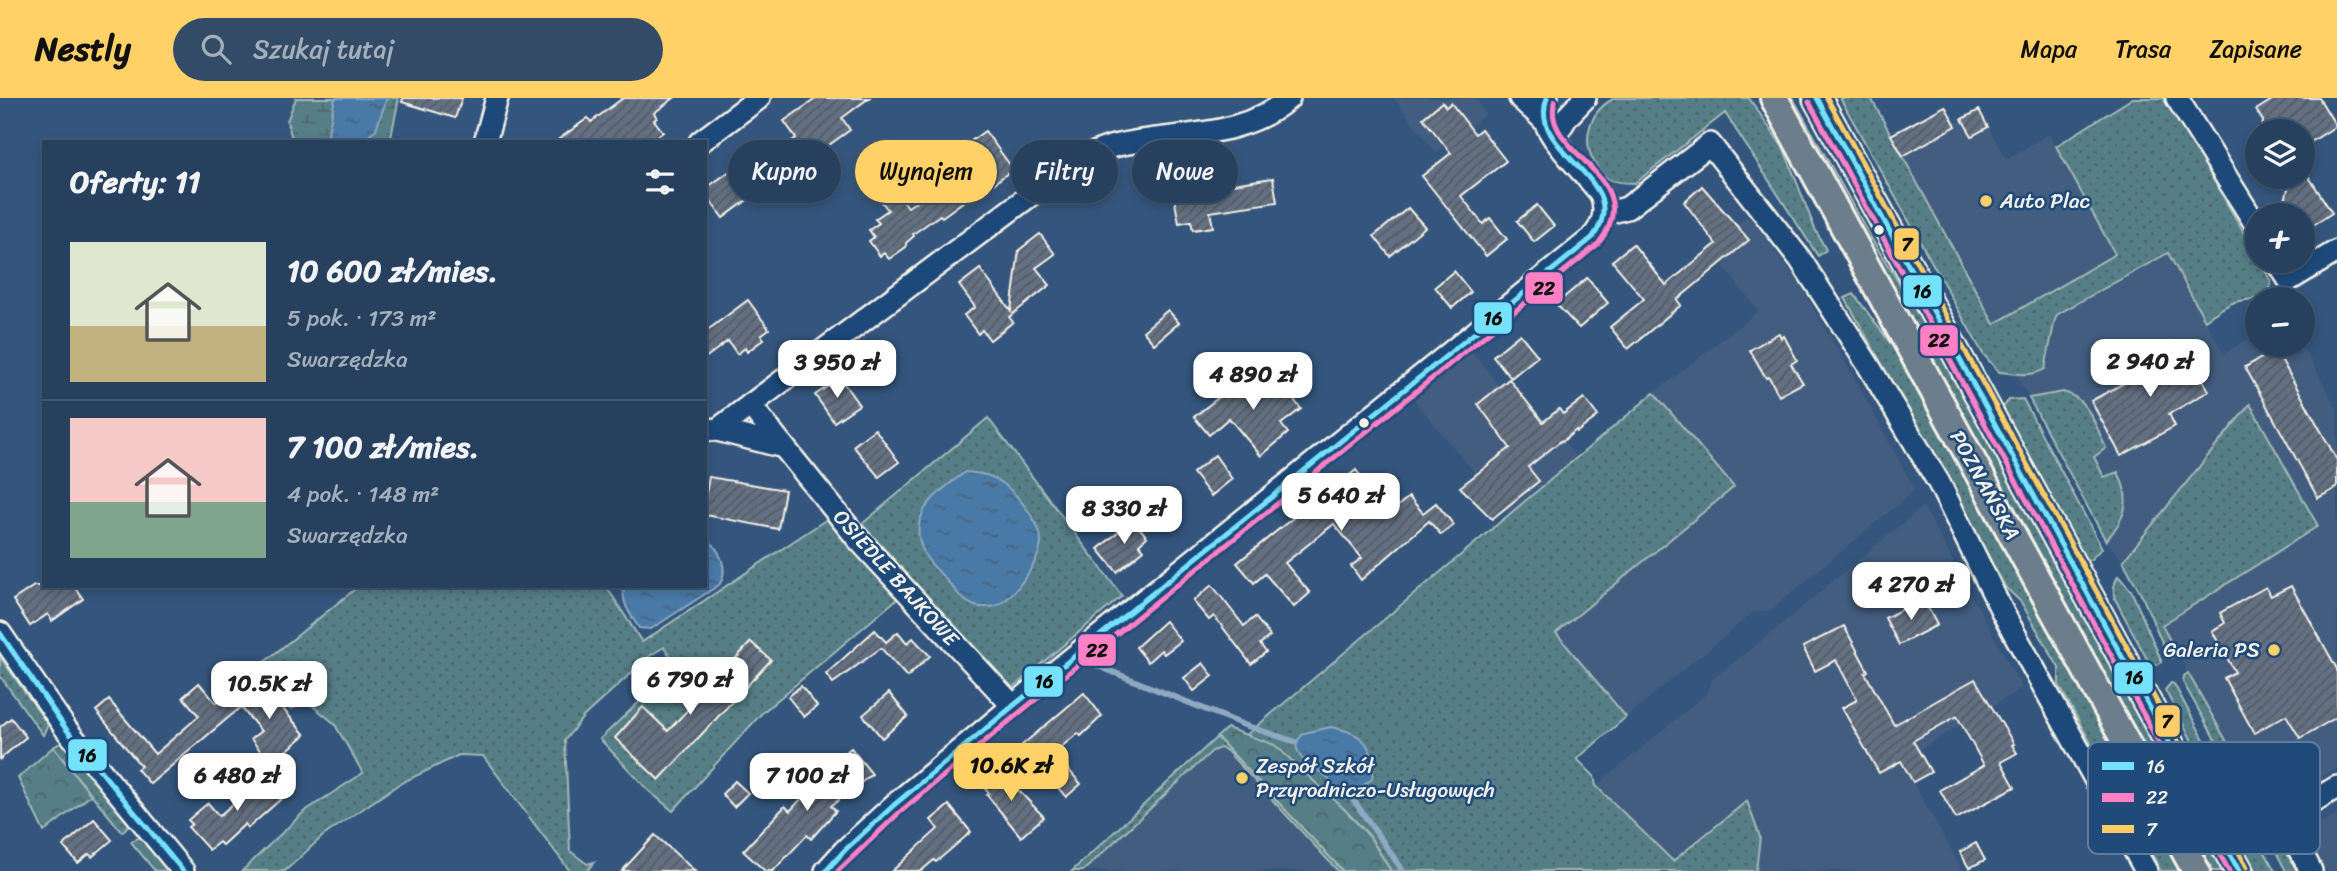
<!DOCTYPE html>
<html lang="pl">
<meta charset="utf-8">
<style>
:root{--surface:#27405e;--page:#334b67;--text:#f1f3f6;--muted:#a4afbc;--line:#435973;--accent:#ffd166}
body{margin:0;font-family:Sriracha,sans-serif;background:var(--page);color:var(--text);height:100vh;display:flex;flex-direction:column;font-size:26px;white-space:nowrap}
*{box-sizing:border-box;margin:0}
p{font-size:23px;color:var(--muted)}
.icon{flex:none;width:38px;height:38px;fill:none;stroke:currentColor;stroke-width:2;stroke-linecap:round;stroke-linejoin:round}
.map{position:relative;flex:1;overflow:hidden}
.panel{position:absolute;left:42px;top:42px;width:665px;height:448px;display:flex;flex-direction:column;background:var(--surface);border-radius:0px;box-shadow:0 4px 10px #0003,0 0 0 2px var(--line)}
.panel>*{flex:none}
.guide{position:absolute;left:728px;top:42px;width:665px;height:63px;display:flex;gap:14px}
.controls{position:absolute;left:2245px;top:21px;display:grid;gap:14px}
.controls a{display:grid;place-items:center;width:70px;height:70px;border-radius:50%;background:var(--surface);box-shadow:0 4px 10px #0003,0 0 0 2px var(--line);font-size:35px}
.price{position:absolute;translate:-50% -60px;padding:0 16px;border-radius:14px;background:#fff;color:#222;font-size:23px;line-height:46px;filter:drop-shadow(0 2px 4px #0008)}
.price::after{content:'';position:absolute;left:50%;top:42px;width:21px;height:16px;margin-left:-10px;background:inherit;clip-path:polygon(0 0,100% 0,50% 100%)}
.price.selected{background:var(--accent);color:#111}
ul{padding:0;list-style:none}
li{display:flex;align-items:center;gap:21px;height:175px;padding:0 28px}
li+li{border-top:2px solid var(--line)}
li span{display:grid;place-items:center;flex:none;width:196px;height:140px;border-radius:0px;color:#555}
li>.icon{margin-inline-start:auto}
span .icon{width:84px;height:84px;fill:#fffc;stroke-width:1}
li b{font-size:30px}
h2{display:flex;justify-content:space-between;align-items:center;height:84px;padding:0 28px;font-size:30px}
.tag{padding:0 24px;border-radius:32px;background:var(--surface);box-shadow:0 4px 10px #0003,0 0 0 2px var(--line);font-size:24px;line-height:63px}
.tag.selected{background:var(--accent);color:#111}
header{display:flex;align-items:center;gap:42px;box-sizing:border-box;height:98px;padding:0 35px;background:var(--accent);color:#111}
header strong{font-size:33px}
nav{display:flex;gap:38px;margin-inline-start:auto;font-size:24px}
.search{width:490px;height:63px;background:var(--page);display:flex;align-items:center;gap:18px;box-sizing:border-box;padding:0 24px;border-radius:38px;color:var(--muted);font-size:26px}
.map>svg:first-child{display:block}
.built{fill:#425d7f}
.grass{fill:url(#grass-dots);stroke:#a4b8b7;stroke-width:2}
.forest{fill:url(#forest-crowns);stroke:#a4b8b7;stroke-width:2}
.wetland{fill:url(#wetland-marsh);stroke:#a4b8b7;stroke-width:2}
.water{fill:url(#water-ripples);stroke:#8ea9c1;stroke-width:2}
.lines{fill:none;stroke-linecap:round;stroke-linejoin:round}
.stream{stroke:#8ea9c1;stroke-width:6}
.building{fill:url(#building-hatch);stroke:#f4f1e8;stroke-width:2}
.minor-casing{stroke:#f4f1e8;stroke-width:26}
.major-casing{stroke:#f4f1e8;stroke-width:32}
.minor{stroke:#1f4a7a;stroke-width:21}
.major{stroke:#6c7d8b;stroke-width:26}
.bus-1-casing{stroke:#1f4a7a;stroke-width:10}
.bus-2-casing{stroke:#1f4a7a;stroke-width:10}
.bus-3-casing{stroke:#1f4a7a;stroke-width:10}
.bus-1{stroke:#73e2fa;stroke-width:5}
.bus-2{stroke:#ff80c5;stroke-width:5}
.bus-3{stroke:#fdcc66;stroke-width:5}
.poi-dot{fill:#ffd166;stroke:#1f4a7a;stroke-width:2.5}
.bus-dot{fill:#f4f1e8;stroke:#1f4a7a;stroke-width:2.5}
.labels{text-anchor:middle;dominant-baseline:central;stroke-width:5;stroke-linejoin:round;paint-order:stroke}
.poi-label{font-size:21px;fill:#f4f1e8;stroke:#1f4a7a;text-anchor:start}
.street-label{font-size:21px;fill:#f4f1e8;stroke:#1f4a7a}
.key{fill:#1f4a7a;stroke:#5f7c9b;stroke-width:2}
.key-label{font-size:19px;fill:#f4f1e8}
.line-badge{stroke:#1f4a7a;stroke-width:2.5}
.pale-badge-label{font-size:19px;text-anchor:middle;font-weight:bold;fill:#111}
</style>
<header>
<strong>Nestly</strong>
<div class="search"><svg class="icon" aria-label="search" viewBox="0 0 24 24"><circle cx="10" cy="10" r="6"/><path d="M15 15l6 6"/></svg>Szukaj tutaj</div>
<nav><a>Mapa</a><a>Trasa</a><a>Zapisane</a></nav>
</header>
<div class="map">
<svg width="2337" height="773" viewBox="0 0 2337 773">
<defs>
<pattern id="grass-dots" width="8" height="8" patternUnits="userSpaceOnUse" patternTransform="scale(1.75)"><rect width="8" height="8" fill="#557e86"/><path d="M2 2h.1M6 6h.1" fill="none" stroke="#506669" stroke-width="1.8" stroke-linecap="round"/></pattern>
<pattern id="forest-crowns" width="20" height="18" patternUnits="userSpaceOnUse" patternTransform="scale(1.75)"><rect width="20" height="18" fill="#557e86"/><path d="M2 6a3 3 0 1 1 6 0M12 15a3 3 0 1 1 6 0" fill="none" stroke="#506669"/></pattern>
<pattern id="wetland-marsh" width="20" height="14" patternUnits="userSpaceOnUse" patternTransform="scale(1.75)"><rect width="20" height="14" fill="#557e86"/><path d="M1 5h8M5 5V1M11 12h8M15 12V8" fill="none" stroke="#506669"/></pattern>
<pattern id="water-ripples" width="26" height="14" patternUnits="userSpaceOnUse" patternTransform="scale(1.75)"><rect width="26" height="14" fill="#4a79a7"/><path d="M2 4q2-2 4 0t4 0M15 11q2-2 4 0t4 0" fill="none" stroke="#4a637b"/></pattern>
<pattern id="building-hatch" width="6" height="6" patternUnits="userSpaceOnUse" patternTransform="scale(1.75)"><rect width="6" height="6" fill="#647083"/><path d="M-1 1l2-2M0 6l6-6M5 7l2-2" fill="none" stroke="#555a61"/></pattern>
</defs>
<rect width="100%" height="100%" fill="#34557d"/>
<filter id="ink" filterUnits="userSpaceOnUse"><feTurbulence type="fractalNoise" baseFrequency=".0143" numOctaves="2"/><feDisplacementMap in="SourceGraphic" scale="14" xChannelSelector="R" yChannelSelector="G"/><feConvolveMatrix kernelMatrix="1 2 1 2 8 2 1 2 1" color-interpolation-filters="sRGB"/></filter>
<g filter="url(#ink)">
<!-- built -->
<g class="built">
<polygon points="1394,0 1476,0 1486,16 1436,55"/>
<polygon points="1979,12 2006,61 2049,36 2115,155 2156,132 2224,256 2257,234 2258,247 2302,247 2337,310 2337,670 2265,715 2162,527 2317,428 2250,307 2123,463 2106,443 1990,229 1994,226 1903,58 1949,32 1948,29"/>
<polygon points="1748,117 1797,182 1860,290 1915,392 1771,512 1754,514 1626,619 1556,535 1733,389 1654,295 1758,213 1709,149"/>
<polygon points="1473,254 1512,304 1518,309 1526,302 1543,323 1546,322 1577,360 1509,416 1414,302"/>
<polygon points="1923,408 2022,590 1901,663 1963,773 1661,773 1596,688 1706,596 1711,582 1766,539"/>
<polygon points="1227,630 1275,647 1345,712 1391,773 1071,773"/>
<polygon points="2337,715 2337,773 2324,773 2311,749 2315,730"/>
</g>
<!-- grass -->
<g class="grass">
<path d="M1615 0H1749L1784 51 1815 131 1826 152 1818 158 1725 15 1635 85C1627 85 1615 85 1608 81 1602 78 1597 69 1594 64 1581 40 1590 12 1615 0Z"/>
<polygon points="1787,0 1793,0 1874,145 1942,254 2227,773 2209,773"/>
<path d="M1840 0H1871L1994 226 2115 156 2056 48 2133 0H2167L2271 183C2272 204 2249 200 2235 204 2225 207 2214 216 2205 222L2168 155 2058 216 2055 221 2045 271C2032 279 2014 276 1999 274L1983 256Z"/>
<polygon points="1854,196 1899,257 2182,773 2161,773 2059,587 2059,570 2021,504 2006,490 1845,200"/>
<path d="M2063 294C2089 300 2096 329 2106 350L2094 359 2104 379 2118 374C2132 403 2126 419 2106 443L2029 300Z"/>
<polygon points="1654,295 1734,389 1556,535 1626,619 1577,661 1594,678 1596,688 1673,763 1747,703 1760,739 1756,773 1391,773 1369,737 1345,712 1275,648 1245,638"/>
<polygon points="2023,301 2102,450 2090,462 2083,461 2002,313 2003,309 2009,302"/>
<polygon points="2250,306 2318,428 2162,527 2177,556 2172,560 2168,558 2142,498 2123,463"/>
<polygon points="988,320 1122,498 1011,591 862,426"/>
<polygon points="827,421 897,501 762,615 673,713 648,692 600,641 677,568 664,549 651,557 584,618 565,642 570,753 587,766 594,764 587,773 570,773 483,658 459,657 399,686 323,738 285,773 242,773 305,713 363,675 334,625 309,605 290,611 257,570 359,488 606,488 642,544"/>
<polygon points="2118,478 2131,492 2162,564 2157,567 2148,563 2115,501 2114,487"/>
<polygon points="0,559 48,627 43,637 0,578"/>
<polygon points="2188,575 2265,711 2256,711 2251,706 2183,584 2184,578"/>
<polygon points="2171,585 2174,586 2275,773 2253,773 2223,716 2190,639 2165,592"/>
<polygon points="1217,639 1343,773 1338,773 1226,652 1220,650 1212,653 1083,773 1072,773"/>
<polygon points="64,643 130,726 122,734 53,649"/>
<polygon points="140,739 167,771 165,773 155,773 131,744"/>
<polygon points="2280,743 2297,773 2286,773 2275,752"/>
</g>
<!-- forest -->
<g class="forest">
<polygon points="1227,630 1275,647 1345,712 1369,738 1391,773 1343,773 1217,639"/>
<polygon points="53,649 91,697 44,734 18,680"/>
</g>
<!-- wetland -->
<polygon class="wetland" points="296,0 399,0 390,44 293,44 287,23"/>
<!-- water -->
<g class="water">
<polygon points="335,0 387,0 376,31 363,44 330,44 328,35"/>
<path d="M965 374C976 375 987 376 996 381 1013 390 1042 425 1041 444 1040 463 1014 500 996 508 992 509 984 509 980 509 965 507 957 494 947 483 940 474 928 465 924 455 905 415 938 395 965 374Z"/>
<path d="M705 440C719 448 730 472 719 487L651 531 639 530C630 516 621 505 624 488H705Z"/>
<path d="M1331 629C1364 635 1376 648 1372 681L1350 697 1338 695C1334 689 1330 681 1324 677 1310 666 1297 663 1296 644L1304 635Z"/>
</g>
<g class="lines">
<!-- stream -->
<g class="stream">
<polyline points="1098,568 1244,627 1296,644"/>
<polyline points="1350,697 1403,773"/>
</g>
</g>
<!-- building -->
<g class="building">
<polygon points="403,0 462,0 455,20 402,4"/>
<polygon points="623,0 674,0 654,15 657,20 654,22 663,34 650,44 555,44 588,20 591,24"/>
<polygon points="817,0 869,0 842,20 850,32 794,72 805,87 778,107 765,89 723,120 705,96 705,91 755,55 762,65 796,40 784,23"/>
<polygon points="2275,0 2319,0 2336,28 2303,49 2303,33 2262,32 2263,23 2256,12"/>
<polygon points="1442,4 1446,9 1451,5 1475,36 1481,31 1506,63 1461,98 1483,126 1490,120 1507,141 1486,158 1422,78 1451,55 1423,20"/>
<polygon points="1945,8 1956,28 1903,58 1891,37"/>
<polygon points="1979,12 1988,29 1972,38 1962,21"/>
<polygon points="985,33 1013,71 992,87 986,79 960,98 964,103 942,119 940,117 913,136 914,138 906,145 906,149 889,161 884,155 880,158 869,143 874,139 869,132 879,125 875,121 888,112 859,74 874,63 908,109 974,62 964,48"/>
<polygon points="2307,76 2332,115 2307,131 2303,125 2303,117 2298,117 2290,104 2285,103 2289,86"/>
<polygon points="1273,80 1277,104 1210,114 1213,129 1193,132 1191,123 1179,125 1172,89 1205,83 1206,90"/>
<polygon points="1702,88 1749,142 1677,202 1681,207 1628,251 1610,229 1644,201 1612,163 1633,146 1666,187 1716,146 1684,104"/>
<polygon points="1537,107 1554,128 1534,144 1517,123"/>
<polygon points="1408,110 1425,129 1390,158 1374,138"/>
<polygon points="1040,136 1055,156 1036,170 1050,187 1009,219 1013,224 990,242 982,232 978,236 964,217 975,209 959,187 980,171 1011,213 1019,152"/>
<polygon points="1454,173 1471,194 1452,210 1435,189"/>
<polygon points="1587,180 1608,205 1579,230 1556,206"/>
<polygon points="748,202 769,231 761,237 764,241 747,254 745,250 737,256 728,243 705,260 705,234"/>
<polygon points="1168,212 1179,225 1154,246 1143,233"/>
<polygon points="1779,235 1781,240 1784,238 1797,262 1791,266 1803,285 1779,298 1769,279 1766,280 1750,252"/>
<polygon points="1520,236 1538,258 1511,280 1493,258"/>
<polygon points="2171,244 2179,258 2187,254 2209,293 2169,316 2175,328 2121,358 2091,303 2148,272 2142,260"/>
<polygon points="2276,252 2337,362 2337,390 2318,400 2245,269"/>
<polygon points="1275,274 1290,292 1288,294 1301,311 1281,326 1288,335 1261,358 1229,320 1209,337 1194,319 1224,295 1222,293 1238,279 1249,291 1254,288 1256,291"/>
<polygon points="840,280 859,307 834,324 815,297"/>
<polygon points="1509,281 1543,324 1559,311 1563,316 1584,300 1598,318 1577,334 1576,332 1563,343 1562,342 1528,369 1539,383 1492,421 1460,389 1510,350 1478,306"/>
<polygon points="875,331 899,364 879,379 853,348"/>
<polygon points="1215,357 1232,381 1211,398 1193,375"/>
<polygon points="1356,372 1389,415 1409,399 1423,415 1436,405 1454,427 1441,437 1429,423 1361,482 1351,468 1362,460 1334,426 1285,465 1310,495 1294,509 1265,476 1254,485 1237,465 1345,378 1346,380"/>
<polygon points="709,379 785,392 778,431 705,417 705,401"/>
<polygon points="1133,422 1147,439 1139,446 1144,452 1117,474 1098,451"/>
<polygon points="1212,487 1244,528 1255,519 1270,538 1260,546 1266,554 1251,566 1214,518 1209,522 1193,503"/>
<polygon points="34,488 74,488 83,501 52,523 48,516 30,528 13,502"/>
<polygon points="2291,488 2337,571 2337,619 2300,640 2286,617 2254,635 2224,580 2235,574 2212,533 2225,525 2220,515 2266,489 2271,498"/>
<polygon points="1923,500 1937,527 1899,547 1885,520"/>
<polygon points="1165,523 1181,543 1164,556 1161,552 1148,564 1136,549"/>
<polygon points="1844,528 1868,573 1865,575 1894,627 1975,581 2014,646 2012,647 2017,655 2001,664 2015,689 1956,721 1940,692 1984,667 1957,618 1913,643 1931,674 1913,684 1901,663 1879,675 1842,610 1857,602 1836,562 1815,573 1803,549"/>
<polygon points="875,532 886,544 898,534 907,545 913,540 930,558 907,579 881,550 833,585 826,576"/>
<polygon points="751,544 771,562 659,682 615,640 643,609 668,633"/>
<polygon points="1203,565 1213,578 1194,593 1184,580"/>
<polygon points="257,580 305,637 271,666 251,641 261,633 233,600"/>
<polygon points="199,585 216,605 228,594 241,609 150,686 137,671 141,668 96,613 109,602 155,656 199,618 183,599"/>
<polygon points="801,588 817,608 804,619 788,599"/>
<polygon points="889,595 908,618 882,640 863,617"/>
<polygon points="1084,595 1102,618 1081,638 1078,635 1054,655 1081,686 1066,699 1022,647"/>
<polygon points="11,620 26,639 0,661 0,629"/>
<polygon points="851,650 872,676 831,708 836,713 811,741 807,737 773,773 765,773 743,753 785,708 790,713 829,671 828,669"/>
<polygon points="997,670 1044,719 1021,739 987,697 989,695 980,685"/>
<polygon points="270,673 288,695 248,730 245,726 222,747 219,744 209,752 188,729 192,726 188,722 208,705 219,718"/>
<polygon points="735,683 748,695 734,709 722,696"/>
<polygon points="949,707 971,734 936,764 934,762 921,773 892,773 938,731 931,722"/>
<polygon points="94,721 112,742 92,759 89,756 78,765 63,748"/>
<polygon points="655,737 695,773 622,773"/>
<polygon points="1976,745 1985,762 1969,770 1960,754"/>
</g>
<g class="lines">
<!-- minor casing -->
<g class="minor-casing">
<g id="minor">
<polyline points="1520,0 1545,23"/>
<polyline points="2177,0 2258,130"/>
<polyline points="1554,40 1567,19 1585,0"/>
<polyline points="485,44 497,0"/>
<polyline points="700,44 759,0"/>
<polyline points="1604,116 1627,110 1710,46 1800,161 1867,265 1939,385 2003,515 2146,773"/>
<polyline points="2277,163 2289,182 2337,153"/>
<polyline points="750,307 858,441 1013,608"/>
<path d="M705 331 717 332 1072 66C1088 57 1105 49 1123 46 1178 35 1245 40 1289 0"/>
<polyline points="717,332 784,349"/>
<polyline points="0,535 66,631 183,773"/>
<path d="M826 773 845 752 894 707 1013 608 1592 140C1604 126 1607 113 1601 96 1588 79 1548 40 1545 22 1543 15 1544 6 1547 0"/>
<path d="M2311 773C2306 762 2297 750 2293 739 2285 715 2321 699 2337 689"/>
</g>
</g>
<!-- major casing -->
<g class="major-casing">
<g id="major">
<polyline points="1774,0 2196,773"/>
<polyline points="1817,0 2239,773"/>
</g>
</g>
<!-- minor -->
<use href="#minor" class="minor"/>
<!-- major -->
<use href="#major" class="major"/>
<!-- bus-1 casing -->
<g class="bus-1-casing">
<g id="bus-1">
<polyline points="1817,0 2239,773"/>
<polyline points="0,535 66,631 183,773"/>
<path d="M826 773 845 752 894 707 1013 608 1592 140C1638 81 1526 57 1547 0"/>
</g>
</g>
<!-- bus-2 casing -->
<g class="bus-2-casing">
<g id="bus-2">
<polyline points="1809,4 2229,773"/>
<path d="M838 773 900 714 1019 615 1598 146C1652 79 1538 55 1555 3"/>
</g>
</g>
<!-- bus-3 casing -->
<g class="bus-3-casing">
<polyline id="bus-3" points="1827,0 2247,769"/>
</g>
<!-- bus-1 -->
<use href="#bus-1" class="bus-1"/>
<!-- bus-2 -->
<use href="#bus-2" class="bus-2"/>
<!-- bus-3 -->
<use href="#bus-3" class="bus-3"/>
</g>
</g>
<!-- markers -->
<g class="poi-dot">
<circle cx="1986" cy="103" r="7"/>
<circle cx="2274" cy="552" r="7"/>
<circle cx="1242" cy="680" r="7"/>
</g>
<g class="bus-dot">
<circle cx="1879" cy="132" r="6"/>
<circle cx="1364" cy="325" r="6"/>
</g>
<g class="labels">
<!-- poi labels -->
<g class="poi-label">
<text x="2000" y="103">Auto Plac</text>
<text x="2260" y="552" text-anchor="end">Galeria PS</text>
<text x="1256" y="668">Zespół Szkół<tspan x="1256" dy="24">Przyrodniczo-Usługowych</tspan></text>
</g>
<!-- street labels -->
<g class="street-label">
<text transform="translate(1985 387) rotate(61)">POZNAŃSKA</text>
<text transform="translate(896 480) rotate(48)">OSIEDLE BAJKOWE</text>
</g>
</g>
<!-- legend -->
<rect x="2088" y="644" width="232" height="112" rx="10" class="key"/>
<rect x="2102" y="664" width="32" height="8" fill="#73e2fa"/>
<rect x="2102" y="695" width="32" height="9" fill="#ff80c5"/>
<rect x="2102" y="727" width="32" height="8" fill="#fdcc66"/>
<g class="key-label">
<text x="2146" y="675">16</text>
<text x="2146" y="706">22</text>
<text x="2146" y="738">7</text>
</g>
<g class="line-badge">
<rect x="1893" y="129" width="27" height="34" rx="7" fill="#fdcc66"/>
<rect x="1524" y="173" width="40" height="34" rx="7" fill="#ff80c5"/>
<rect x="1902" y="176" width="41" height="34" rx="7" fill="#73e2fa"/>
<rect x="1473" y="203" width="40" height="34" rx="7" fill="#73e2fa"/>
<rect x="1919" y="226" width="40" height="33" rx="7" fill="#ff80c5"/>
<rect x="1077" y="535" width="40" height="34" rx="7" fill="#ff80c5"/>
<rect x="2113" y="563" width="41" height="34" rx="7" fill="#73e2fa"/>
<rect x="1023" y="567" width="41" height="33" rx="7" fill="#73e2fa"/>
<rect x="2154" y="606" width="27" height="34" rx="7" fill="#fdcc66"/>
<rect x="67" y="640" width="41" height="34" rx="7" fill="#73e2fa"/>
</g>
<g class="pale-badge-label">
<text x="1907" y="153">7</text>
<text x="1544" y="197">22</text>
<text x="1922" y="200">16</text>
<text x="1493" y="227">16</text>
<text x="1939" y="249">22</text>
<text x="1097" y="559">22</text>
<text x="2134" y="586">16</text>
<text x="1044" y="590">16</text>
<text x="2167" y="630">7</text>
<text x="87" y="664">16</text>
</g>
</svg>
<div class="controls">
<a><svg class="icon" aria-label="layers" viewBox="0 0 24 24"><path d="M12 4l9 5-9 5-9-5zM3 14l9 5 9-5"/></svg></a>
<a>+</a>
<a>−</a>
</div>
<b class="price" style="left:2150px;top:301px">2 940 zł</b>
<b class="price" style="left:837px;top:302px">3 950 zł</b>
<b class="price" style="left:1253px;top:314px">4 890 zł</b>
<b class="price" style="left:1341px;top:435px">5 640 zł</b>
<b class="price" style="left:1124px;top:448px">8 330 zł</b>
<b class="price" style="left:1911px;top:524px">4 270 zł</b>
<b class="price" style="left:690px;top:619px">6 790 zł</b>
<b class="price" style="left:269px;top:623px">10.5K zł</b>
<b class="price selected" style="left:1011px;top:705px">10.6K zł</b>
<b class="price" style="left:237px;top:715px">6 480 zł</b>
<b class="price" style="left:807px;top:715px">7 100 zł</b>
<div class="guide">
<a class="tag">Kupno</a>
<a class="tag selected">Wynajem</a>
<a class="tag">Filtry</a>
<a class="tag">Nowe</a>
</div>
<section class="panel">
<h2>Oferty: 11<svg class="icon" aria-label="filters" viewBox="0 0 24 24"><path d="M4 7h16M4 17h16"/><circle cx="9" cy="7" r="2"/><circle cx="15" cy="17" r="2"/></svg></h2>
<ul>
<li><span style="background:linear-gradient(#dfe7d0 60%,#c2b280 0)"><svg class="icon" aria-label="home" viewBox="0 0 24 24"><path d="M3 11l9-7 9 7M6 9v11h12V9"/></svg></span><div><b>10 600 zł/mies.</b><p>5 pok. · 173 m²</p><p>Swarzędzka</p></div></li>
<li><span style="background:linear-gradient(#f6c9c9 60%,#7fa58c 0)"><svg class="icon" aria-label="home" viewBox="0 0 24 24"><path d="M3 11l9-7 9 7M6 9v11h12V9"/></svg></span><div><b>7 100 zł/mies.</b><p>4 pok. · 148 m²</p><p>Swarzędzka</p></div></li>
</ul>
</section>
</div>
